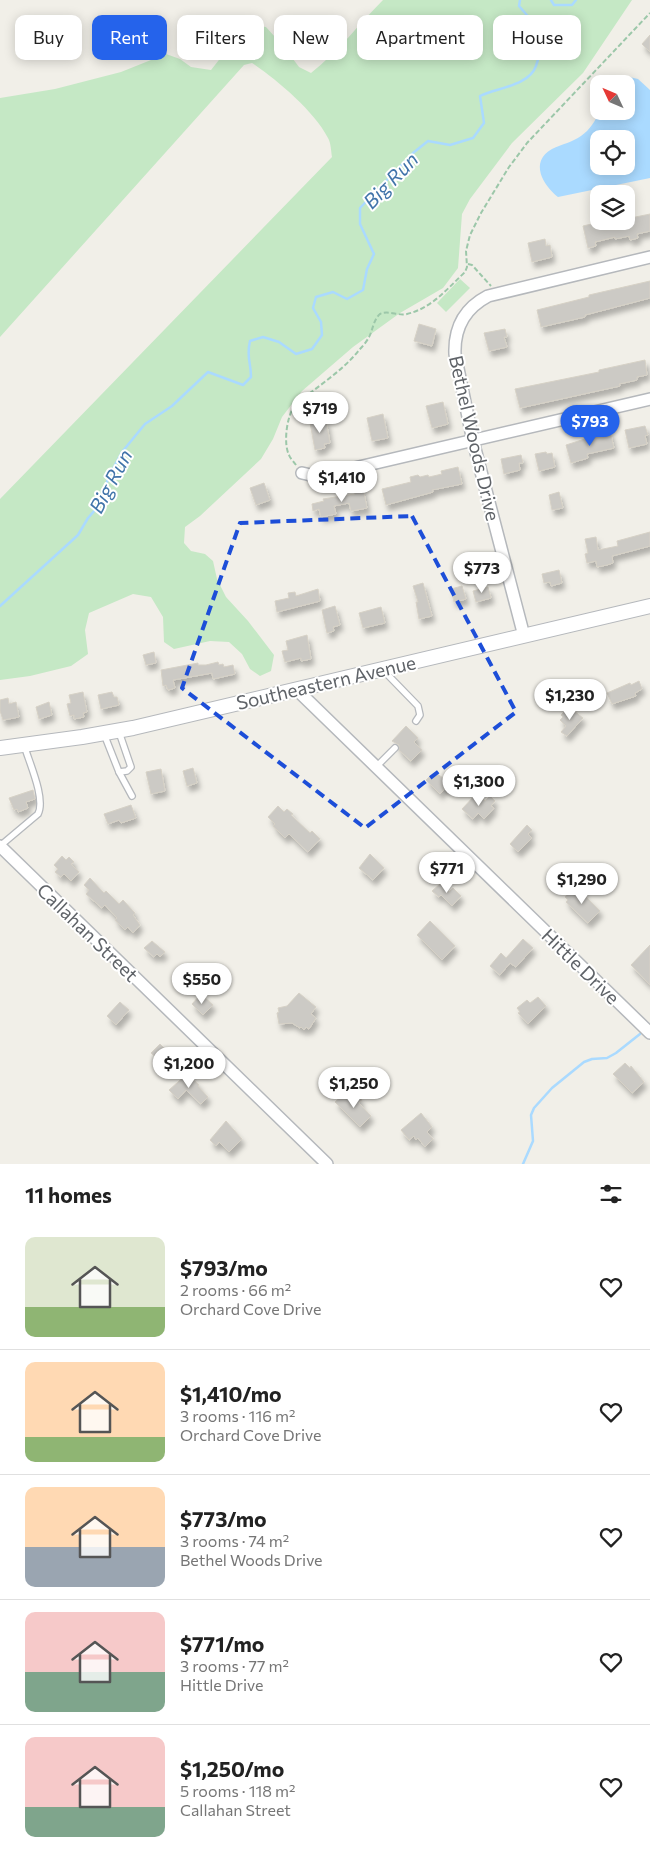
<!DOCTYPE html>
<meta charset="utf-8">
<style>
:root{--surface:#fff;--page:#f6f6f6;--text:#222;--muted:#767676;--line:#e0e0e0;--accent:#2563eb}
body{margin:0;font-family:Commissioner,sans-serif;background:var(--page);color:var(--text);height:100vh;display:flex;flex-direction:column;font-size:19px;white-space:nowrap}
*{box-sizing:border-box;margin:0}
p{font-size:16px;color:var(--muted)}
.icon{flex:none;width:28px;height:28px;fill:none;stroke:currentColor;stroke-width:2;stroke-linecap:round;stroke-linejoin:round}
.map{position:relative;height:1164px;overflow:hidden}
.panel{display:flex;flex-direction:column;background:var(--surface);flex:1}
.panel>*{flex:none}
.hud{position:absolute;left:15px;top:15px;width:620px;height:45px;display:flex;gap:10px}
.needle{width:32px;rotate:314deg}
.tools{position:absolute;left:590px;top:75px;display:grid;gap:10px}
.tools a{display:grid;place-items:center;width:45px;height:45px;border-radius:10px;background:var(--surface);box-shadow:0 2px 12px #0003;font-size:25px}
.price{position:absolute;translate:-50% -42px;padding:0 11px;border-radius:18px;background:#fff;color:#222;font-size:16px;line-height:32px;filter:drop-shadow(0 1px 2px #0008)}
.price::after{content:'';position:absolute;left:50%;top:30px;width:15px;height:11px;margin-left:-8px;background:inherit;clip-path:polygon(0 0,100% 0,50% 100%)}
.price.active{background:var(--accent);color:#fff}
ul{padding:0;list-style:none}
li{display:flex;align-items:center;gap:15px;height:125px;padding:0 25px}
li+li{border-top:1px solid var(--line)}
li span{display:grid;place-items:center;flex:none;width:140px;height:100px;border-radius:10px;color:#555}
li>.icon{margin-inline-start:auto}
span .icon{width:60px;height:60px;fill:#fffc;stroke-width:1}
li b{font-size:21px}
h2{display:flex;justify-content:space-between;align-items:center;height:60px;padding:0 25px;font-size:21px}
.chip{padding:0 18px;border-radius:10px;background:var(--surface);box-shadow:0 2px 12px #0003;font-size:18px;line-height:45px}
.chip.active{background:var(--accent);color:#fff}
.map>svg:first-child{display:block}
.green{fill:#c5e8c5}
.water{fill:#aadaff;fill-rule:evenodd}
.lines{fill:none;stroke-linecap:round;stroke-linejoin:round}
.stream{stroke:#aadaff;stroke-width:2.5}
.building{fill:#cccac5;stroke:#d6d1c6;filter:url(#shadow)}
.service-casing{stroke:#b5b8bc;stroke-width:8}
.minor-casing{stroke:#b5b8bc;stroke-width:14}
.tertiary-casing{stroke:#b5b8bc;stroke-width:16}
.path{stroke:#9cc7a9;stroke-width:2;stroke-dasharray:5 2.5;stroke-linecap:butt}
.service{stroke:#fff;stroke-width:5.5}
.minor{stroke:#fff;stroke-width:11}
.tertiary{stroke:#fff;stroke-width:14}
.marked{fill:none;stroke:#1d4ed8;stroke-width:4;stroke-dasharray:10 6;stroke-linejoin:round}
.labels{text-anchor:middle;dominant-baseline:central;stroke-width:4;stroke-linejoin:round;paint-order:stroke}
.street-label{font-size:19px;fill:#5f6368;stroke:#fff}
.water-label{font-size:20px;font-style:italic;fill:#4174aa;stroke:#fff}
</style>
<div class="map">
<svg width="650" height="1164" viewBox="0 0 650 1164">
<defs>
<filter id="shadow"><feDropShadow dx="3" dy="5.5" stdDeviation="2.5" flood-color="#0004"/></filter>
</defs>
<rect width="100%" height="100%" fill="#f1efe8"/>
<!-- green -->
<g class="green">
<path d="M383 0H632L583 73 512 143 470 199 462 214 458 268 443 288 400 313 353 347 302 391 282 417 273 439 261 459 200 516 185 527 184 543 191 551 205 554 213 561 217 579 226 597 248 621 274 655 271 671 260 676 250 669 242 654 229 642 210 641 174 649 164 642 163 617 151 597 133 594 89 613 85 630 88 654 71 666 30 676 0 680V499L332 157C331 151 331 143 328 138 314 111 277 80 252 63L244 65 0 337V98L55 89 121 72 166 54 180 59 191 67 211 70 237 37 251 25 266 27 284 47 299 67 311 73C338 52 359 24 383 0Z"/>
<polygon points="460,279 470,288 446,312 437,303"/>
</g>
<!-- water -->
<path class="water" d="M625 76 638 79 650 90V178L558 197C543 185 529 162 552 149 562 144 573 142 581 136 590 130 595 121 600 111H626V84H613ZM599 139H626V166H599Z"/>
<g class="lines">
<!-- stream -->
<g class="stream">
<polyline points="551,0 554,5 572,5 576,0"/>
<path d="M0 606 78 535 88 518 102 502 108 478 122 452 145 424 172 406 208 372 243 385 251 377C251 361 246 358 250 341L263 337 279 342 296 354 312 349 322 335 321 322 313 308 316 297 333 292 347 299 363 290 367 269 374 254 360 224V208L413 153 428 141 450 145 473 138 484 123 480 96C496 88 529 86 536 66 540 55 540 47 545 36L519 6 520 0"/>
<polyline points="523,1164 533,1141 531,1115 534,1108 552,1088 584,1062 592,1059 607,1058 616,1053 640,1034"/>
</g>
</g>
<!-- building -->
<g class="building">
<polygon points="650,35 650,52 642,44"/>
<polygon points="650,214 650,231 637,234 638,238 630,240 629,236 615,239 615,237 595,242 596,246 588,248 583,226 600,222 601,225 626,221 626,219"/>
<polygon points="545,239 546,246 550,245 552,257 532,262 528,243"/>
<polygon points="650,281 650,298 585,315 585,317 541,327 537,310 589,297 589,295"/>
<polygon points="419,324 436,329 432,346 414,341"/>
<polygon points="505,329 507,337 504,337 507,347 489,351 484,333"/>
<polygon points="645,360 647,375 637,377 637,380 619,384 620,386 520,408 515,389 599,372 599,370"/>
<polygon points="443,402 448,424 432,428 426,406"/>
<polygon points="383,414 388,438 372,441 367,418"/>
<polygon points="326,420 330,443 324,444 325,448 315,450 310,423"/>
<polygon points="645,426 648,435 645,436 647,444 629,448 625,430"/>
<polygon points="610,431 614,448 587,454 588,458 571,463 566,445"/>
<polygon points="546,452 547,454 552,453 555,467 539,471 535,454"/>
<polygon points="521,455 523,463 519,463 520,470 504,474 501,459"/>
<polygon points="458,467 462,484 432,490 433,492 386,505 382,489 411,482 410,477 418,475 420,477 428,475 429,477 442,474 441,471"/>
<polygon points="264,483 270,500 256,505 250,488"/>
<polygon points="363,488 367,508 351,511 349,503 334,506 336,514 321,517 319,509 313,511 312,504 324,501 323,499 355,494 354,490"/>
<polygon points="559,492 563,508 552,510 549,495"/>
<polygon points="650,532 650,546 612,556 613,563 607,565 597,567 596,561 587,563 585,554 588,553 585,539 596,537 598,550 618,546 617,541"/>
<polygon points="559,570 562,583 551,586 550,582 544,583 542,574"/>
<polygon points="423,583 432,616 419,619 416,602 418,602 413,586"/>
<polygon points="462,586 466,599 454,602 451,589"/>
<polygon points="488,587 491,598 476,602 473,591"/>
<polygon points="318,589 320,601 277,612 275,601 289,598 288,593 295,592 296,596"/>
<polygon points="335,606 340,625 333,627 334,631 327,633 322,610"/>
<polygon points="381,607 385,623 363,628 359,613"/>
<polygon points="307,635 311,659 301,661 301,658 285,662 282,651 288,650 286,641"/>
<polygon points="154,652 156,663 146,665 143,655"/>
<polygon points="218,662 219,665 223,664 224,667 233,665 235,674 213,679 212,673 173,680 175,688 168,690 166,685 163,686 161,670 198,663 198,665 206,665"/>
<polygon points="639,681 642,689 635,693 636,696 612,704 607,693 630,683 631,685"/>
<polygon points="83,692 87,712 83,713 84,717 74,719 74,715 70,716 67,704 71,703 69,695"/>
<polygon points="112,692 114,697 117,697 119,705 101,709 98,695"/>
<polygon points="8,698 9,704 16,702 19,717 3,720 0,711 0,700"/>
<polygon points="49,702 52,715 39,719 36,707"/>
<polygon points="569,707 583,718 567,736 561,732 566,726 560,720 563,717 561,715"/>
<polygon points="406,726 418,738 414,742 422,750 411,761 399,750 399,745 392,741"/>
<polygon points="193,768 197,783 187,786 183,771"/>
<polygon points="161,769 165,791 151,794 146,772"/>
<polygon points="436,773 450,783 440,794 426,780 431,775 433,776"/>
<polygon points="33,790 35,799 26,802 28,808 18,812 17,809 14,810 9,798"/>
<polygon points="477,793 485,801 490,796 495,801 491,806 494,808 484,819 478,813 473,819 462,809"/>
<polygon points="131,805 136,818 121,823 119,820 108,824 104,814"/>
<polygon points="278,806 284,812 287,809 293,814 291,815 310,833 312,831 320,839 308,852 289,834 285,838 273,826 275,824 268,817"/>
<polygon points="527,825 532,830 528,834 532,838 518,852 510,844"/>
<polygon points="370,854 384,868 373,880 359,868"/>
<polygon points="62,856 66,860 69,857 74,862 71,864 79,872 71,881 64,874 61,877 55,872 58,869 54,865"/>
<polygon points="90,878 104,893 106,891 119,904 123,900 135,913 133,915 140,925 133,933 128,927 125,930 115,920 117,918 105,905 102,908 86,894 89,890 84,885"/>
<polygon points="440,884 449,892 453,888 461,896 452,906 441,895 439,897 432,891"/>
<polygon points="575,886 600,911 588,923 566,902 568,900 565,897"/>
<polygon points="430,921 455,946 442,960 417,935"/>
<polygon points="523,939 533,948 516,967 510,963 500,975 490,966 501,953 506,958"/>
<polygon points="152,941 165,952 160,957 157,954 154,957 144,948"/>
<polygon points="650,945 650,985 631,965"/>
<polygon points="299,993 316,1007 311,1014 316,1018 309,1029 306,1027 304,1030 301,1027 300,1028 292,1023 279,1024 277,1013 279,1012 278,1008 287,1006"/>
<polygon points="201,994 213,1005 203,1015 192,1004"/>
<polygon points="538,997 546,1006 528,1024 518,1013 520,1012 517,1008 527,1000 530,1003"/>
<polygon points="120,1002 129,1010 116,1025 107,1016"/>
<polygon points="160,1044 167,1051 159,1060 151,1053"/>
<polygon points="625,1063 630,1068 631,1066 644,1082 632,1093 613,1074"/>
<polygon points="187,1074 199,1085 198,1086 208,1097 201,1104 186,1090 178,1099 169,1090"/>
<polygon points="346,1092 352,1098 356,1094 362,1100 359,1103 371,1116 360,1127 335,1102"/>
<polygon points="421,1113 432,1127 427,1132 433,1139 425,1147 418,1138 416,1140 414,1136 409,1140 401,1130"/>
<polygon points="226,1121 242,1139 229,1152 219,1142 216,1146 210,1140"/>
</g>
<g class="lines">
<!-- service casing -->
<g class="service-casing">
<g id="service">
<polyline points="384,671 418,706 420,715 416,721"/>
<polyline points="119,732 131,767 127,771 119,772"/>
<polyline points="104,734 119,772 132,796"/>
<polyline points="376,767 395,748"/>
<path d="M0 846 38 814C46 799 29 762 24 745"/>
</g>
</g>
<!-- minor casing -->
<g class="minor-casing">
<g id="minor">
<polyline points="302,473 315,476 333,473 650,399"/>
<path d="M524 636 473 441 455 354C454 328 465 308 488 296L650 257"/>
<polyline points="296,689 650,1033"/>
<polyline points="0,846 327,1164"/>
</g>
</g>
<!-- tertiary casing -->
<g class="tertiary-casing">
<polyline id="tertiary" points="0,748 82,737 133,728 650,606"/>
</g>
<!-- path -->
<g class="path">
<polyline points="468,264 472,265 491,286"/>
<path d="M296 465C294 462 290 458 289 455 283 443 287 415 295 405 315 388 343 371 359 350 363 346 368 340 370 335 373 328 374 319 380 314 388 310 398 316 407 314 432 308 447 289 465 272L467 267 466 251 470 235 481 213 509 167 527 143 650 13"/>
</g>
<!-- service -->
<use href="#service" class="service"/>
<!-- minor -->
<use href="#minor" class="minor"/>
<!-- tertiary -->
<use href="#tertiary" class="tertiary"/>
</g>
<!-- marked area -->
<path class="marked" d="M412 516 516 712 365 828 182 688 240 523Z"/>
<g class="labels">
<!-- street labels -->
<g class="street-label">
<text transform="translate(475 438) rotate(77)">Bethel Woods Drive</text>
<text transform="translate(326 682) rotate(-13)">Southeastern Avenue</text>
<text transform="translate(88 932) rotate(44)">Callahan Street</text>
<text transform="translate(581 966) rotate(44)">Hittle Drive</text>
</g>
<!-- water labels -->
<g class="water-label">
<text transform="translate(390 180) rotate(-46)">Big Run</text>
<text transform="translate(110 481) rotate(-62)">Big Run</text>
</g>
</g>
</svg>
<div class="tools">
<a><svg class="needle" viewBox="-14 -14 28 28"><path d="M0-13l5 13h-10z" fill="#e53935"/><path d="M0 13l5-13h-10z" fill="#767676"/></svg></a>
<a><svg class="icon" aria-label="locate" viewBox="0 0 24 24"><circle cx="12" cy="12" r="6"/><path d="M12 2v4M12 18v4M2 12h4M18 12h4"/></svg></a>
<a><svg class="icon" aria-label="layers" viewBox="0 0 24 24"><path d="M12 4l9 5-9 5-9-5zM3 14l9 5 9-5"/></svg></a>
</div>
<b class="price" style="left:320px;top:434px">$719</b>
<b class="price active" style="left:590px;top:447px">$793</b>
<b class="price" style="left:342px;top:503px">$1,410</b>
<b class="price" style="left:482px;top:594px">$773</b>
<b class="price" style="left:570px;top:721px">$1,230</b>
<b class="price" style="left:479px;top:807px">$1,300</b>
<b class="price" style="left:447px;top:894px">$771</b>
<b class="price" style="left:582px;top:905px">$1,290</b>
<b class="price" style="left:202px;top:1005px">$550</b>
<b class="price" style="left:189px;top:1089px">$1,200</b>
<b class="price" style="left:354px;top:1109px">$1,250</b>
<div class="hud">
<a class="chip">Buy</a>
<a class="chip active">Rent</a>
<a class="chip">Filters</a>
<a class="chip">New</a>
<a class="chip">Apartment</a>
<a class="chip">House</a>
</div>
</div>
<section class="panel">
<h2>11 homes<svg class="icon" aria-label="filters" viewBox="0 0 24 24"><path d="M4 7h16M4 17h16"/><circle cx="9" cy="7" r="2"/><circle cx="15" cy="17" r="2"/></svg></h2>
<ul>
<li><span style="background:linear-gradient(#dfe7d0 70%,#8fb573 0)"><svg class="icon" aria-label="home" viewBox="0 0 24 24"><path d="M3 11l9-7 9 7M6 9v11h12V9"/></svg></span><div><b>$793/mo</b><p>2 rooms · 66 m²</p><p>Orchard Cove Drive</p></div><svg class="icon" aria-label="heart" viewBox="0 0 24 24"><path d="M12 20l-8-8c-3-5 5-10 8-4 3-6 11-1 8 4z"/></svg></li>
<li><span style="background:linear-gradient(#ffd9b3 75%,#8fb573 0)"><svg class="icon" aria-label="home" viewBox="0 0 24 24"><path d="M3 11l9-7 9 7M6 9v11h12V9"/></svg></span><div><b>$1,410/mo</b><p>3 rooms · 116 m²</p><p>Orchard Cove Drive</p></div><svg class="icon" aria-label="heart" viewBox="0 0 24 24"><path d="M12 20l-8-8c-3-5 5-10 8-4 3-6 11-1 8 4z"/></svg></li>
<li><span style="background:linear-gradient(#ffd9b3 60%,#9aa5b1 0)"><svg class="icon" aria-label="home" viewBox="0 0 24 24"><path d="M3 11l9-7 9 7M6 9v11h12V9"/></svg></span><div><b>$773/mo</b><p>3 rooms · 74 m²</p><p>Bethel Woods Drive</p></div><svg class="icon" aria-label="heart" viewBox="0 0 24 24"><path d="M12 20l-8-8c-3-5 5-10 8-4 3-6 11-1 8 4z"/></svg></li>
<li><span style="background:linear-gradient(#f6c9c9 60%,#7fa58c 0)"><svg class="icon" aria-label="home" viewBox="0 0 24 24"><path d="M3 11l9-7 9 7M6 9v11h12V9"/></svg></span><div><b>$771/mo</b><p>3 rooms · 77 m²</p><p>Hittle Drive</p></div><svg class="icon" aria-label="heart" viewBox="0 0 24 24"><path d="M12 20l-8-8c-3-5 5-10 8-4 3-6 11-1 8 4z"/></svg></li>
<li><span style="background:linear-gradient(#f6c9c9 70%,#7fa58c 0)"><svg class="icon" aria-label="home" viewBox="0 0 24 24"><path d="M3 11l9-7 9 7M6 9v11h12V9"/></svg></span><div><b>$1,250/mo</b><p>5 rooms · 118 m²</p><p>Callahan Street</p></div><svg class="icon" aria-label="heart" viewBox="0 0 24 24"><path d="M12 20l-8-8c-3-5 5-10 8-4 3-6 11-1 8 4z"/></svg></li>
</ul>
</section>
